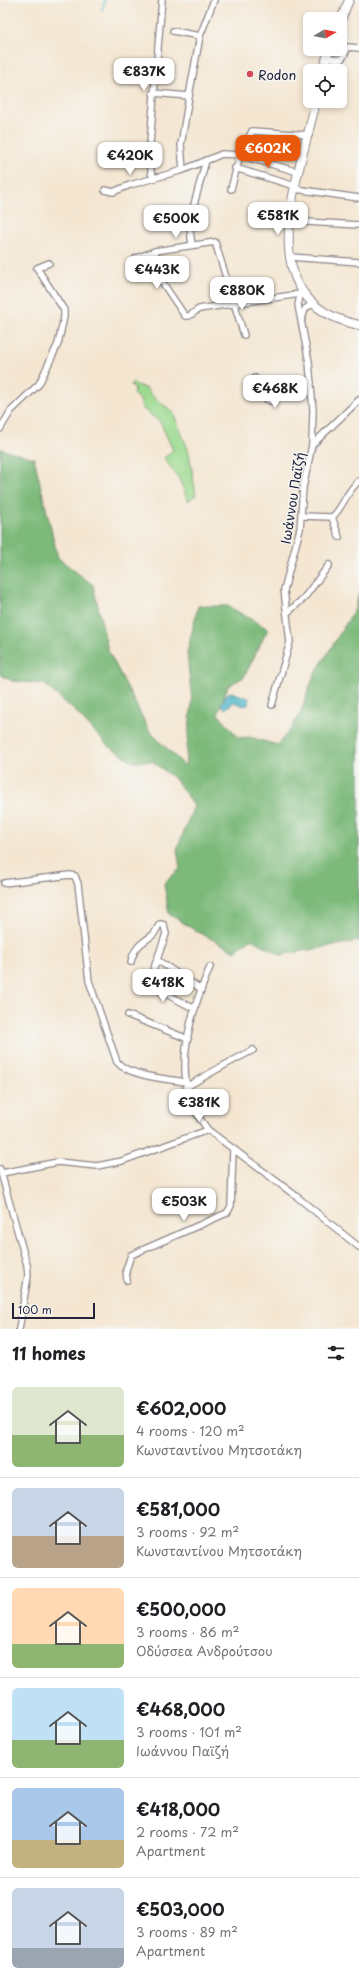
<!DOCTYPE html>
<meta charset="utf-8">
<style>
:root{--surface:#fff;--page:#f6f6f6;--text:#202124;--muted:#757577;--line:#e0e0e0;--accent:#ea580c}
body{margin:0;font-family:"Playpen Sans",sans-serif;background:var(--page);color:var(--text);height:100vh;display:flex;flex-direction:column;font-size:15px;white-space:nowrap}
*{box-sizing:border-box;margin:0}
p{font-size:13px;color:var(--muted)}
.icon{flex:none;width:22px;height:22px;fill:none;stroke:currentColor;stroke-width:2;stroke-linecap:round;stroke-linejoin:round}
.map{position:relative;height:1329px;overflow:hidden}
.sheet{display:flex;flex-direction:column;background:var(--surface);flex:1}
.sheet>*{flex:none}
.needle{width:26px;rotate:80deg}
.controls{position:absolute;left:303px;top:12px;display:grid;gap:8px}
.controls a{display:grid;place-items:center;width:44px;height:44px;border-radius:6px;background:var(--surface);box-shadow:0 2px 6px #0003;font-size:20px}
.scale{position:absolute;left:12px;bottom:10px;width:83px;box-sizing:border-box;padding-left:4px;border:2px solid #22223b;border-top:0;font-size:11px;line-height:14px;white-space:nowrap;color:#22223b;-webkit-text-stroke:3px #f6f6f2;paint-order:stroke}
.price{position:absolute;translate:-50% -34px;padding:0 9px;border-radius:8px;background:#fff;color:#222;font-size:13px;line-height:26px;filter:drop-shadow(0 1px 2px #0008)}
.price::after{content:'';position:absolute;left:50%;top:24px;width:12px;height:9px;margin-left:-6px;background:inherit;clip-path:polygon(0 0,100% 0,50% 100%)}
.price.current{background:var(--accent);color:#fff}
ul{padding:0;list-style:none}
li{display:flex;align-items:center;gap:12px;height:100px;padding:0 12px}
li+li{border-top:1px solid var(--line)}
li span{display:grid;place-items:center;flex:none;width:112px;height:80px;border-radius:6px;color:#555}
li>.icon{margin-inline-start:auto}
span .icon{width:48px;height:48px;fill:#fffc;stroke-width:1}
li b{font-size:17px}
h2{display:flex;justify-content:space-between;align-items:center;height:48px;padding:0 12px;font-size:17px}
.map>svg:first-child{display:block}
.green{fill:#9cda8f;stroke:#5f7e65}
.forest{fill:#7dba7a;stroke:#506e5a}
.water{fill:#4bb5c8;stroke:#366c82}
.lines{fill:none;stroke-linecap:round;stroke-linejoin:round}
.stream{stroke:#4bb5c8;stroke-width:1.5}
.street-casing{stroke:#8b8486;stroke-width:8}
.secondary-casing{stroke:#8b8486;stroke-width:10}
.street{stroke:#fff;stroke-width:5.5}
.secondary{stroke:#fff;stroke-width:8}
.poi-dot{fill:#d1495b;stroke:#f6f6f2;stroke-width:1.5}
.labels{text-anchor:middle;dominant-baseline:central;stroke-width:3;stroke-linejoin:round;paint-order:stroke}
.poi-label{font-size:13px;fill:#22223b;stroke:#f6f6f2;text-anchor:start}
.street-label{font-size:13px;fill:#22223b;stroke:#f6f6f2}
</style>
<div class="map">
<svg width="359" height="1329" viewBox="0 0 359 1329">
<rect width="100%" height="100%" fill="#f6f6f2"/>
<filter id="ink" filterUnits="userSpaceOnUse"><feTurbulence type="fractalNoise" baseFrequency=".025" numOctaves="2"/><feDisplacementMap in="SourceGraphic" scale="8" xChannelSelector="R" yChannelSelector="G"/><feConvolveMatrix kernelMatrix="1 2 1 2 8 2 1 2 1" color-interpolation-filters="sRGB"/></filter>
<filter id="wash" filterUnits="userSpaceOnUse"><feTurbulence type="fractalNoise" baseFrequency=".012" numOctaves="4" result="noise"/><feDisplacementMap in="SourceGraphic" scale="16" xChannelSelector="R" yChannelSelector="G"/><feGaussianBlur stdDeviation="0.9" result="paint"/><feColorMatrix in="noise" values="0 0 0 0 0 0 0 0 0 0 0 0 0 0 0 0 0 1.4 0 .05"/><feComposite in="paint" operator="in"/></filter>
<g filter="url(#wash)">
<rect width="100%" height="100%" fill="#f4e6d1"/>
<!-- green -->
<polygon class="green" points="132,383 147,389 152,396 173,412 189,452 196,495 188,501 179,479 164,458 173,450 160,422 142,408 140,400 133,394 135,390 131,385"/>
<!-- forest -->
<polygon class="forest" points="0,449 34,458 58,558 93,585 108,650 150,732 185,766 192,702 187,653 198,606 228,606 268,629 244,677 228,686 218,714 239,738 250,737 277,745 291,729 301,712 313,677 355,609 359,593 359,941 281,955 251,939 235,951 198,932 169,914 164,883 180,869 177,849 194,806 176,780 152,761 134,762 107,745 76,712 44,684 12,681 0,674"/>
<!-- water -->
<polygon class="water" points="231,692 249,698 248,705 244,706 234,702 225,709 221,704 227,694"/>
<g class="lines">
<!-- stream -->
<polyline class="stream" points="102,10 105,0"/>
</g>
</g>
<g filter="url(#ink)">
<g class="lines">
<!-- street casing -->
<g class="street-casing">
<g id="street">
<polyline points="173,31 200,36"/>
<polyline points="326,57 340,60 344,56 348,47 359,48"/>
<polyline points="153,93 189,96"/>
<polyline points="235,168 295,186"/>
<polyline points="183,170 181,145 189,96 200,36 214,0"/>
<polyline points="155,178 151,173 150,143 162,0"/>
<polyline points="231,189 240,155 252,131 309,135"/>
<polyline points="295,189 359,198"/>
<polyline points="105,190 113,192 130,185 183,170 222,154 240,155 298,172"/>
<polyline points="288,221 359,225"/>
<polyline points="192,245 189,223 206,160"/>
<polyline points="155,251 160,279 185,316 189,316 199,309 300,294"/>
<polyline points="290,257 359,262"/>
<polyline points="136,258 155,251 215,242 244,335"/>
<polyline points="302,319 305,309 312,304"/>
<polyline points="255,378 264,398 270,401 311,382"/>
<polyline points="0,429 11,411 39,384 58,344 64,317 64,310 37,268 49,263"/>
<polyline points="312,445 359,400"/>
<path d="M302 516 332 517C342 510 346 491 359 481"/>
<polyline points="332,517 339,537"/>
<polyline points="287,613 304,598 329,565"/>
<polyline points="272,705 290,642 284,590 300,529 303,488 312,445 313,410 309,362 298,305 301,291"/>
<path d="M4 883 70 875 75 876 78 884 89 981 117 1062C128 1076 168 1079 186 1082L194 1110 208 1130"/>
<polyline points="157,960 201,989"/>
<path d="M131 962C134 947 142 943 153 935 156 932 157 927 160 924L164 925 166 934 148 985"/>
<polyline points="139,980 195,1009"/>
<polyline points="128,1015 188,1039"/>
<path d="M186 1082C181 1043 195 1003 210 967"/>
<polyline points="186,1087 221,1067 253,1050"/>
<polyline points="0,1169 27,1265 28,1275 19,1329"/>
<polyline points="2,1173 58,1162 97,1166 122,1161 208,1130 296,1196 359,1247"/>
<polyline points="127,1280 126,1270 131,1255 227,1213 231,1206 233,1149"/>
</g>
</g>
<!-- secondary casing -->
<g class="secondary-casing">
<g id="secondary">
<polyline points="340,22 349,0"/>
<polyline points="323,71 329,49"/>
<path d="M316 101C300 176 245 301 359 325"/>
</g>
</g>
<!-- street -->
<use href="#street" class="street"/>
<!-- secondary -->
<use href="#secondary" class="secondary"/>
</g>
</g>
<!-- markers -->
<circle class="poi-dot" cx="250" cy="74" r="4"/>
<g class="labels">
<!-- poi labels -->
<g class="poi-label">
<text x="258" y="74">Rodon</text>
</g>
<!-- street labels -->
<g class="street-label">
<text transform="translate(292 498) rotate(-81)">Ιωάννου Παϊζή</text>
</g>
</g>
</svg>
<div class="controls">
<a><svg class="needle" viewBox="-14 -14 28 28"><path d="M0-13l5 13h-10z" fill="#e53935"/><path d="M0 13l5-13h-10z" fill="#757577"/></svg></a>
<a><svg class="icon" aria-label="locate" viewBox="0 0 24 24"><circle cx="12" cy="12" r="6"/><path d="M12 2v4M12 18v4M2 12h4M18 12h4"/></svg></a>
</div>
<div class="scale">100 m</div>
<b class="price" style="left:144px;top:92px">€837K</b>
<b class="price current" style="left:268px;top:169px">€602K</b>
<b class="price" style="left:130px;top:176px">€420K</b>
<b class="price" style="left:278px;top:236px">€581K</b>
<b class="price" style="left:176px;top:239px">€500K</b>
<b class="price" style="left:157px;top:290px">€443K</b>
<b class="price" style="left:242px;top:311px">€880K</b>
<b class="price" style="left:275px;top:409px">€468K</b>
<b class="price" style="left:163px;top:1003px">€418K</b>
<b class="price" style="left:199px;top:1123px">€381K</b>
<b class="price" style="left:184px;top:1222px">€503K</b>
</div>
<section class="sheet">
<h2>11 homes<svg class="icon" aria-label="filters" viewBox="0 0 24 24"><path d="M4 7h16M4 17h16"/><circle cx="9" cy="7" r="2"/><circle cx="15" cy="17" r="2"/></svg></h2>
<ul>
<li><span style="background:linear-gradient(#dfe7d0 60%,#8fb573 0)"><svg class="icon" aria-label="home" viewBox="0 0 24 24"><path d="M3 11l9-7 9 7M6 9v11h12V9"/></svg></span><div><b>€602,000</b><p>4 rooms · 120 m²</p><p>Κωνσταντίνου Μητσοτάκη</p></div></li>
<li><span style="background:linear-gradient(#c9d6e8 60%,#b9a48a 0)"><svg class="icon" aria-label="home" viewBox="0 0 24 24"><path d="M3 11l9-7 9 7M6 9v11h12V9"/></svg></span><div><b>€581,000</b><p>3 rooms · 92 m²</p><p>Κωνσταντίνου Μητσοτάκη</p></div></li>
<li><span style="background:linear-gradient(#ffd9b3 70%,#8fb573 0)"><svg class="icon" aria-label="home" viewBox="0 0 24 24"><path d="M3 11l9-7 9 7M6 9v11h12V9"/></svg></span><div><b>€500,000</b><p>3 rooms · 86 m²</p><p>Οδύσσεα Ανδρούτσου</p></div></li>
<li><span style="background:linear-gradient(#bfe0f5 65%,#8fb573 0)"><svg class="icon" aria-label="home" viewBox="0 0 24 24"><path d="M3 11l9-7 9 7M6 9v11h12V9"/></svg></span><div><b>€468,000</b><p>3 rooms · 101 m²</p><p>Ιωάννου Παϊζή</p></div></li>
<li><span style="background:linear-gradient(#a9c7e8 65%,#c2b280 0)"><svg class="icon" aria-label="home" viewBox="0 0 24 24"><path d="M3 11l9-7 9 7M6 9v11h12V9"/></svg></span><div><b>€418,000</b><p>2 rooms · 72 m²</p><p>Apartment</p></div></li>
<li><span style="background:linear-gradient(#c9d6e8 75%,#9aa5b1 0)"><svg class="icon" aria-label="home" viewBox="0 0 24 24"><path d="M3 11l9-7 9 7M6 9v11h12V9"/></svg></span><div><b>€503,000</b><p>3 rooms · 89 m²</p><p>Apartment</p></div></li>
</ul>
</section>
